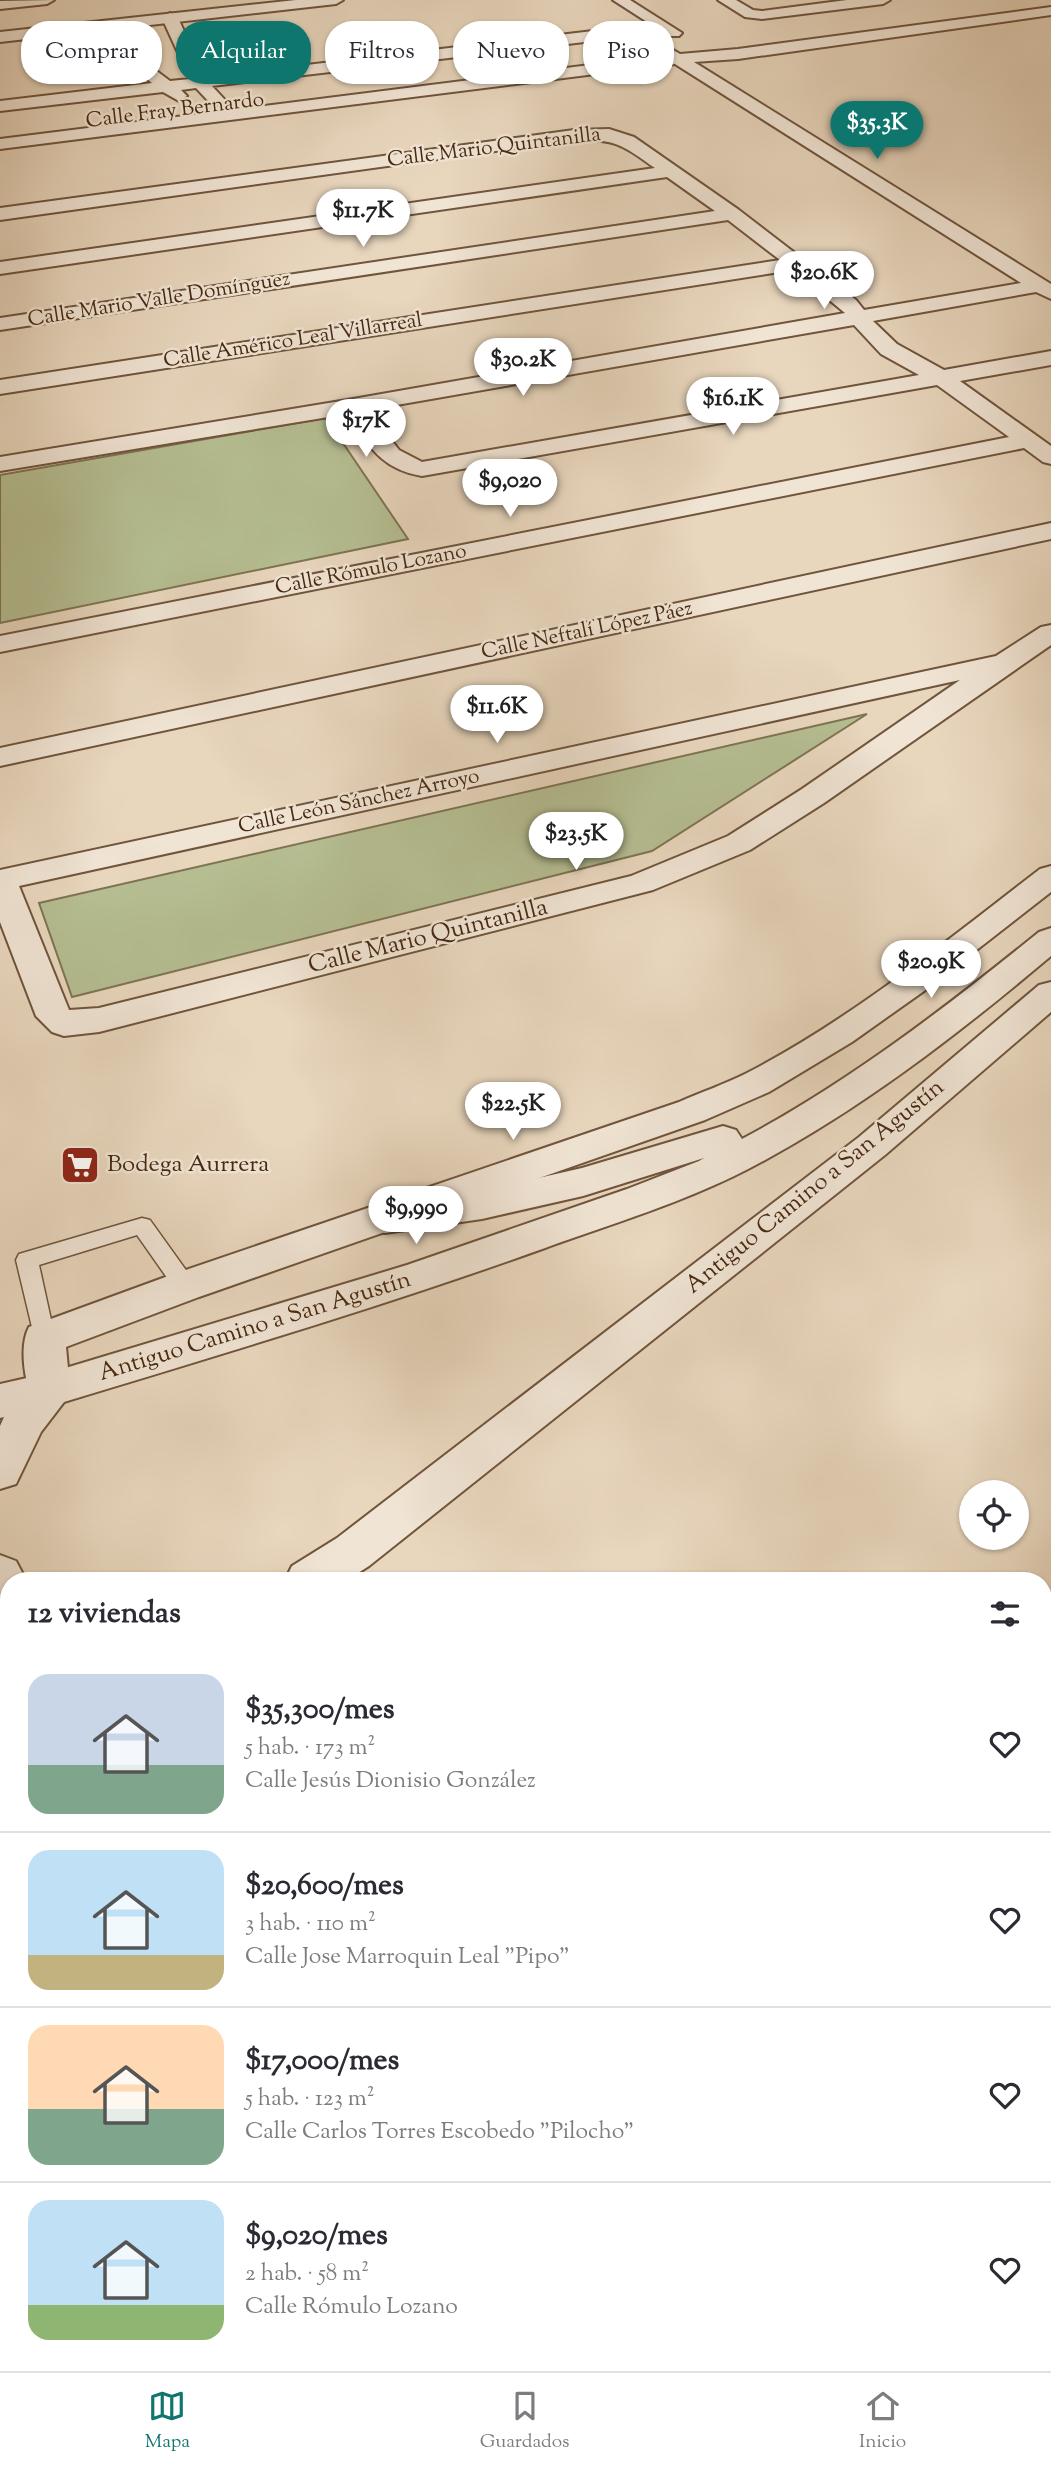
<!DOCTYPE html>
<html lang="es">
<meta charset="utf-8">
<style>
:root{--surface:#fff;--page:#f2f2f3;--text:#2b2b33;--muted:#7c7c81;--line:#e1e1e2;--accent:#0f766e}
body{margin:0;font-family:"Sorts Mill Goudy",serif;background:var(--page);color:var(--text);height:100vh;display:flex;flex-direction:column;font-size:26px;white-space:nowrap}
*{box-sizing:border-box;margin:0}
p{font-size:23px;color:var(--muted)}
.icon{flex:none;width:38px;height:38px;fill:none;stroke:currentColor;stroke-width:2;stroke-linecap:round;stroke-linejoin:round}
.map{position:relative;flex:1;overflow:hidden}
.details{position:absolute;left:0px;top:1572px;width:1052px;height:800px;display:flex;flex-direction:column;background:var(--surface);border-radius:28px 28px 0 0;box-shadow:0 2px 5px #0004}
.details>*{flex:none}
.top-card{position:absolute;left:21px;top:21px;width:700px;height:63px;display:flex;gap:14px}
.buttons{position:absolute;left:959px;top:1480px;display:grid;gap:14px}
.buttons a{display:grid;place-items:center;width:70px;height:70px;border-radius:50%;background:var(--surface);box-shadow:0 2px 5px #0004;font-size:35px}
.price{position:absolute;translate:-50% -60px;padding:0 16px;border-radius:24px;background:#fff;color:#222;font-size:23px;line-height:46px;filter:drop-shadow(0 2px 4px #0008)}
.price::after{content:'';position:absolute;left:50%;top:42px;width:21px;height:16px;margin-left:-10px;background:inherit;clip-path:polygon(0 0,100% 0,50% 100%)}
.price.active{background:var(--accent);color:#fff}
ul{padding:0;list-style:none}
li{display:flex;align-items:center;gap:21px;height:175px;padding:0 28px}
li+li{border-top:2px solid var(--line)}
li span{display:grid;place-items:center;flex:none;width:196px;height:140px;border-radius:21px;color:#555}
li>.icon{margin-inline-start:auto}
span .icon{width:84px;height:84px;fill:#fffc;stroke-width:1}
li b{font-size:30px}
h2{display:flex;justify-content:space-between;align-items:center;height:84px;padding:0 28px;font-size:30px}
.pill{padding:0 24px;border-radius:28px;background:var(--surface);box-shadow:0 2px 5px #0004;font-size:24px;line-height:63px}
.pill.active{background:var(--accent);color:#fff}
.tabs{display:flex;justify-content:space-around;align-items:center;height:98px;border-top:2px solid var(--line);background:var(--surface);font-size:19px;color:var(--muted)}
.tabs a{display:grid;justify-items:center;gap:4px}
.tabs .active{color:var(--accent)}
.map>svg:first-child{display:block}
.green{fill:#b5be92;stroke:#7e7452;stroke-width:2}
.lines{fill:none;stroke-linecap:round;stroke-linejoin:round}
.river{fill:#9bb7bb;fill-rule:evenodd}
.service-casing{stroke:#70543c;stroke-width:3}
.minor-casing{stroke:#70543c;stroke-width:4}
.tertiary-casing{stroke:#70543c;stroke-width:4}
.service{fill:#f0e4d4;fill-rule:evenodd}
.minor{fill:#f0e4d4;fill-rule:evenodd}
.tertiary{fill:#f0e4d4;fill-rule:evenodd}
.labels{text-anchor:middle;dominant-baseline:central;stroke-width:5;stroke-linejoin:round;paint-order:stroke}
.far-street-label{font-size:21px;fill:#482911;stroke:#f0e4d4}
.street-label{font-size:24px;fill:#482911;stroke:#f0e4d4}
.poi-label{font-size:24px;fill:#482911;stroke:#f0e4d4;text-anchor:start}
</style>
<div class="map">
<svg width="1051" height="2371" viewBox="0 0 1051 2371">
<rect width="100%" height="100%" fill="#e8d6bd"/>
<filter id="stains"><feTurbulence type="fractalNoise" baseFrequency=".00286" numOctaves="4"/><feColorMatrix values="0 0 0 0 .2 0 0 0 0 .09 0 0 0 0 .02 0 0 0 .5 -.17"/></filter>
<radialGradient id="worn" r=".72"><stop offset=".6" stop-color="#630" stop-opacity="0"/><stop offset="1" stop-color="#630" stop-opacity=".3"/></radialGradient>
<!-- green -->
<g class="green">
<polygon points="326,418 408,539 0,623 0,475"/>
<polygon points="867,714 652,851 72,997 39,903"/>
</g>
<g class="lines">
<!-- river -->
<g class="river">
<polygon points="1051,2069 1051,2198 1043,2201 1043,2072"/>
<polygon points="832,2362 964,2362 960,2371 829,2371"/>
</g>
<!-- service casing -->
<g class="service-casing">
<polygon id="service" points="142,1218 150,1220 193,1280 196,1286 193,1292 185,1294 177,1292 137,1235 39,1265 55,1338 52,1344 44,1347 36,1344 16,1260 19,1254"/>
</g>
<!-- minor casing -->
<g class="minor-casing">
<g id="minor">
<polygon points="54,0 47,4 0,9 0,1"/>
<polygon points="613,0 630,0 682,33 679,36 669,36"/>
<polygon points="718,0 736,0 753,10 762,11 847,0 890,0 883,4 762,19 745,17"/>
<path d="M1051 7V15L738 59 694 62 1051 284V299L1036 292 873 321 897 344 944 370 1051 351V365L960 381 1051 446V464L1043 462 1024 448 0 652V636L1009 437 937 385 422 476C381 469 369 446 347 414L0 471V457L353 399 845 313 793 270 0 394V380L780 260 728 220 0 330V318L715 211 667 177 0 274V262L655 168C621 144 616 139 574 140L0 220V208L574 130 609 129 634 137 739 210 856 300 864 310 1021 283 675 64 0 149V139L662 56 634 39H610L212 86 225 100 217 105 211 104 196 88 181 90 187 96 179 101 163 92 0 111V101L152 83 84 30 81 27 84 24H94L170 81 190 79 162 18 170 13 178 18 205 77 610 29 642 32 680 54 738 49ZM854 325 881 354 919 375 422 462 399 450 368 410Z"/>
<polygon points="1051,523 1051,539 0,766 0,748"/>
<path d="M1051 625V645L824 803 750 850 653 890 99 1032 64 1036 52 1032 36 1016 0 922V870L996 656 1041 627ZM960 680 802 789 728 836 631 876 99 1008 69 1010 19 886Z"/>
<path d="M1051 866V892L924 991 852 1042 769 1092 705 1120 199 1297 66 1347 70 1390 64 1402 49 1407 34 1402C24 1382 19 1346 29 1327L171 1275 679 1102C702 1092 725 1084 747 1073 853 1018 946 941 1040 869Z"/>
</g>
</g>
<!-- tertiary casing -->
<g class="tertiary-casing">
<g id="tertiary">
<polygon points="296,0 343,0 336,4 0,42 0,32"/>
<path d="M1051 928V956C957 1035 859 1111 750 1168 685 1202 614 1223 545 1248 387 1305 225 1353 64 1402L41 1432 16 1484 0 1489V1426L4 1417 0 1418V1384L49 1373 407 1265 627 1189 699 1161 704 1158 583 1196 482 1219 385 1233 371 1229 365 1219 371 1209 385 1205 482 1191 582 1168 723 1126 736 1130 742 1139C849 1082 945 1008 1039 932Z"/>
<polygon points="1051,982 1051,1012 885,1155 369,1566 347,1580 285,1580 292,1566 337,1538 859,1137 1039,985"/>
<polygon points="0,1555 16,1561 26,1580 9,1580 9,1615 0,1612"/>
<polygon points="9,1715 9,1761 0,1764 0,1718"/>
</g>
</g>
<!-- service -->
<use href="#service" class="service"/>
<!-- minor -->
<use href="#minor" class="minor"/>
<!-- tertiary -->
<use href="#tertiary" class="tertiary"/>
</g>
<!-- icons -->
<defs>
<g id="supermarket-square" transform="scale(2.0125)"><rect x="-9" y="-9" width="18" height="18" rx="4" fill="#8f2418" stroke="#f0e4d4"/><path d="M-6-5.5h2.5l.6 2H6L4.5 2H-2.5L-4.4-4H-6ZM-1.5 3.2a1.3 1.3 0 1 0 .1 0ZM3 3.2a1.3 1.3 0 1 0 .1 0Z" fill="#fff"/></g>
</defs>
<g fill-rule="evenodd">
<use href="#supermarket-square" x="80" y="1165"/>
</g>
<g class="labels">
<!-- far-street labels -->
<g class="far-street-label">
<text transform="translate(175 111) rotate(-7)">Calle Fray Bernardo</text>
<text transform="translate(494 148) rotate(-7)">Calle Mario Quintanilla</text>
<text transform="translate(159 300) rotate(-9)">Calle Mario Valle Domínguez</text>
<text transform="translate(293 341) rotate(-9)">Calle Américo Leal Villarreal</text>
<text transform="translate(371 570) rotate(-11)">Calle Rómulo Lozano</text>
<text transform="translate(587 631) rotate(-12)">Calle Neftalí López Páez</text>
<text transform="translate(359 802) rotate(-12)">Calle León Sánchez Arroyo</text>
</g>
<!-- street labels -->
<g class="street-label">
<text transform="translate(428 937) rotate(-14)">Calle Mario Quintanilla</text>
<text transform="translate(815 1187) rotate(-39)">Antiguo Camino a San Agustín</text>
<text transform="translate(255 1327) rotate(-17)">Antiguo Camino a San Agustín</text>
</g>
<!-- poi labels -->
<g class="poi-label">
<text x="107" y="1165">Bodega Aurrera</text>
</g>
</g>
<rect width="100%" height="100%" filter="url(#stains)"/>
<rect width="100%" height="100%" fill="url(#worn)"/>
</svg>
<div class="buttons">
<a><svg class="icon" aria-label="locate" viewBox="0 0 24 24"><circle cx="12" cy="12" r="6"/><path d="M12 2v4M12 18v4M2 12h4M18 12h4"/></svg></a>
</div>
<b class="price active" style="left:877px;top:161px">$35.3K</b>
<b class="price" style="left:363px;top:249px">$11.7K</b>
<b class="price" style="left:824px;top:311px">$20.6K</b>
<b class="price" style="left:523px;top:398px">$30.2K</b>
<b class="price" style="left:733px;top:437px">$16.1K</b>
<b class="price" style="left:366px;top:459px">$17K</b>
<b class="price" style="left:510px;top:519px">$9,020</b>
<b class="price" style="left:497px;top:745px">$11.6K</b>
<b class="price" style="left:576px;top:872px">$23.5K</b>
<b class="price" style="left:931px;top:1000px">$20.9K</b>
<b class="price" style="left:513px;top:1142px">$22.5K</b>
<b class="price" style="left:416px;top:1246px">$9,990</b>
<div class="top-card">
<a class="pill">Comprar</a>
<a class="pill active">Alquilar</a>
<a class="pill">Filtros</a>
<a class="pill">Nuevo</a>
<a class="pill">Piso</a>
</div>
<section class="details">
<h2>12 viviendas<svg class="icon" aria-label="filters" viewBox="0 0 24 24"><path d="M4 7h16M4 17h16"/><circle cx="9" cy="7" r="2"/><circle cx="15" cy="17" r="2"/></svg></h2>
<ul>
<li><span style="background:linear-gradient(#c9d6e8 65%,#7fa58c 0)"><svg class="icon" aria-label="home" viewBox="0 0 24 24"><path d="M3 11l9-7 9 7M6 9v11h12V9"/></svg></span><div><b>$35,300/mes</b><p>5 hab. · 173 m²</p><p>Calle Jesús Dionisio González</p></div><svg class="icon" aria-label="heart" viewBox="0 0 24 24"><path d="M12 20l-8-8c-3-5 5-10 8-4 3-6 11-1 8 4z"/></svg></li>
<li><span style="background:linear-gradient(#bfe0f5 75%,#c2b280 0)"><svg class="icon" aria-label="home" viewBox="0 0 24 24"><path d="M3 11l9-7 9 7M6 9v11h12V9"/></svg></span><div><b>$20,600/mes</b><p>3 hab. · 110 m²</p><p>Calle Jose Marroquin Leal &quot;Pipo&quot;</p></div><svg class="icon" aria-label="heart" viewBox="0 0 24 24"><path d="M12 20l-8-8c-3-5 5-10 8-4 3-6 11-1 8 4z"/></svg></li>
<li><span style="background:linear-gradient(#ffd9b3 60%,#7fa58c 0)"><svg class="icon" aria-label="home" viewBox="0 0 24 24"><path d="M3 11l9-7 9 7M6 9v11h12V9"/></svg></span><div><b>$17,000/mes</b><p>5 hab. · 123 m²</p><p>Calle Carlos Torres Escobedo &quot;Pilocho&quot;</p></div><svg class="icon" aria-label="heart" viewBox="0 0 24 24"><path d="M12 20l-8-8c-3-5 5-10 8-4 3-6 11-1 8 4z"/></svg></li>
<li><span style="background:linear-gradient(#bfe0f5 75%,#8fb573 0)"><svg class="icon" aria-label="home" viewBox="0 0 24 24"><path d="M3 11l9-7 9 7M6 9v11h12V9"/></svg></span><div><b>$9,020/mes</b><p>2 hab. · 58 m²</p><p>Calle Rómulo Lozano</p></div><svg class="icon" aria-label="heart" viewBox="0 0 24 24"><path d="M12 20l-8-8c-3-5 5-10 8-4 3-6 11-1 8 4z"/></svg></li>
</ul>
</section>
</div>
<nav class="tabs">
<a class="active"><svg class="icon" aria-label="map" viewBox="0 0 24 24"><path d="M3 6l6-2 6 2 6-2v14l-6 2-6-2-6 2zM9 4v14M15 6v14"/></svg>Mapa</a>
<a><svg class="icon" aria-label="saved" viewBox="0 0 24 24"><path d="M7 4h10v16l-5-4-5 4z"/></svg>Guardados</a>
<a><svg class="icon" aria-label="home" viewBox="0 0 24 24"><path d="M3 11l9-7 9 7M6 9v11h12V9"/></svg>Inicio</a>
</nav>
